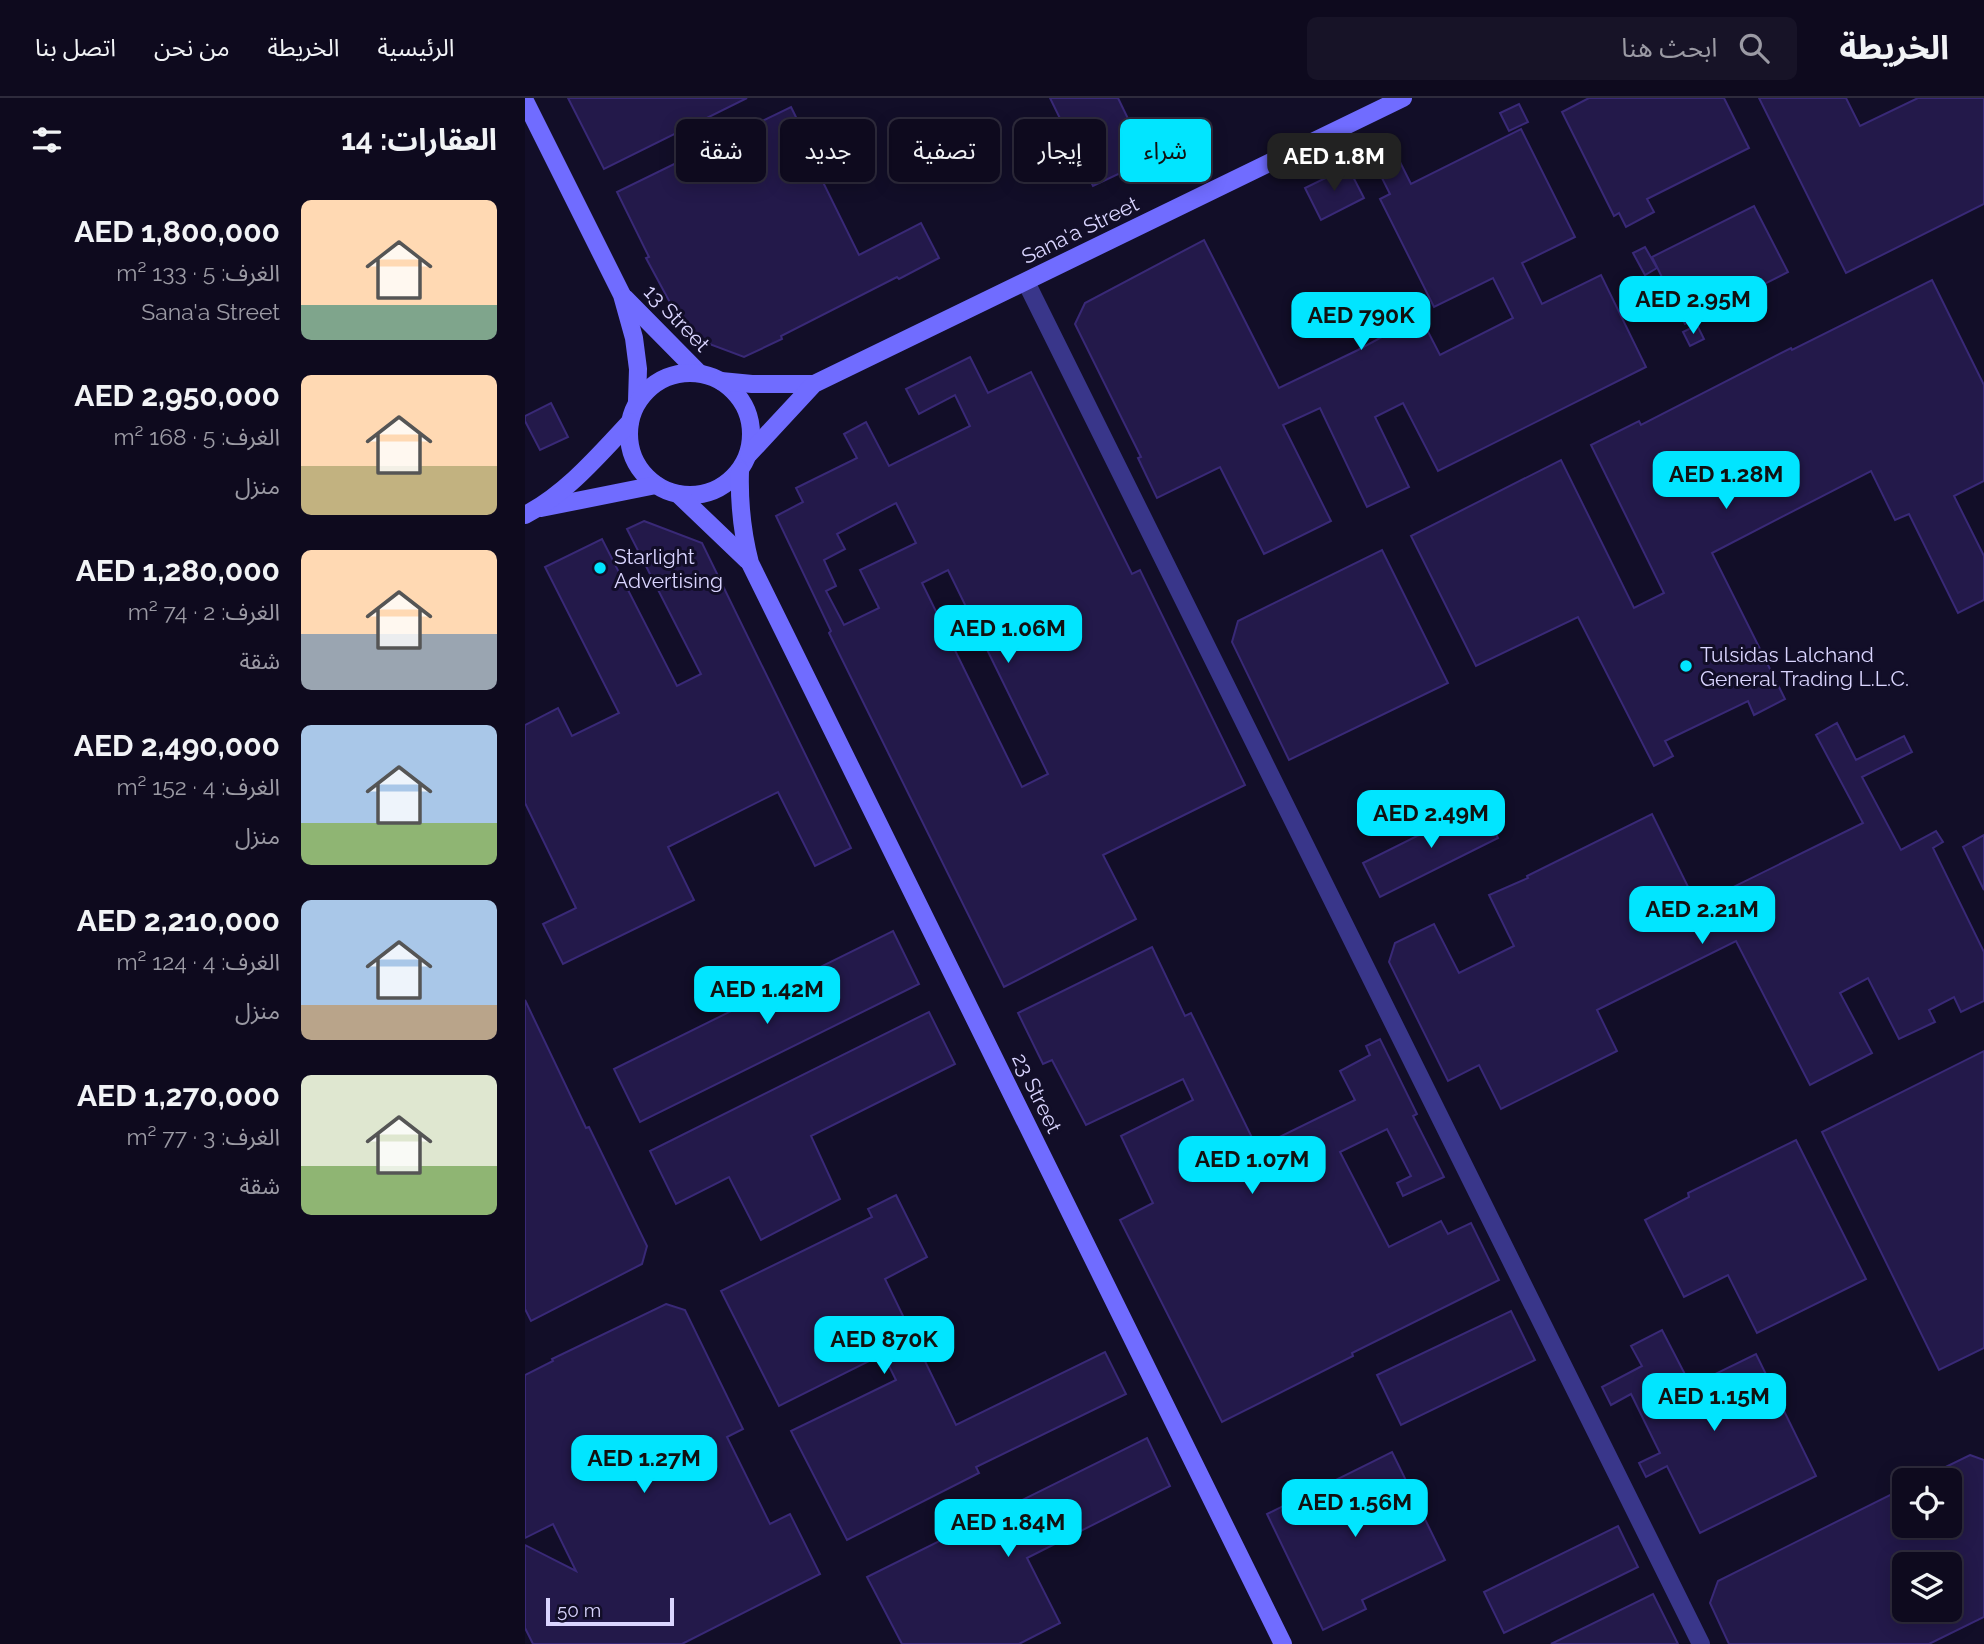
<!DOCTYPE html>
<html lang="ar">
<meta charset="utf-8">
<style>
:root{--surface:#0e0a1e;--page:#171327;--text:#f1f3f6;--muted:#9b9aa4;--line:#2e2b3c;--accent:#01e5ff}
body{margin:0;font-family:Raleway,"Noto Sans Arabic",sans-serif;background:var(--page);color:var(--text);direction:rtl;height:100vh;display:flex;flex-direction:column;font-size:26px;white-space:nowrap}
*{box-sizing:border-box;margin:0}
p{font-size:23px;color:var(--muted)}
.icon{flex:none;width:38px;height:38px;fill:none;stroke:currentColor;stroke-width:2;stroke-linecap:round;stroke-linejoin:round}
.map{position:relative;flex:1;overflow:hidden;direction:ltr}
.panel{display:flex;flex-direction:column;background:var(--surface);width:525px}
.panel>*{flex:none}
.top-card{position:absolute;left:21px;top:21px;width:665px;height:63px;direction:rtl;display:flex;gap:14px}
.fabs{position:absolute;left:1367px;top:1370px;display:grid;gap:14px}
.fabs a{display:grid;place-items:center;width:70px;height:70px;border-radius:10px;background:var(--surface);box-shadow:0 4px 18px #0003,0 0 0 2px var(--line);font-size:35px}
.scale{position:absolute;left:21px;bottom:18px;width:128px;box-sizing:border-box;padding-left:7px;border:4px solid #dad5ff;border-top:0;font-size:19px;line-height:24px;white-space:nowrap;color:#dad5ff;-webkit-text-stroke:5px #120e28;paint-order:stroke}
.price{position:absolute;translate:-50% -60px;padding:0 16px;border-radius:14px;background:var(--accent);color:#111;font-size:23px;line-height:46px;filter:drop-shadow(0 2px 4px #0008)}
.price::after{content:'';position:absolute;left:50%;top:42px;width:21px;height:16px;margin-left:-10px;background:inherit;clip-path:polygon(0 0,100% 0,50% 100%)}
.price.on{background:#222;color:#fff}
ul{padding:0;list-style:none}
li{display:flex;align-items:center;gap:21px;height:175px;padding:0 28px}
li span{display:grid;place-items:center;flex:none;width:196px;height:140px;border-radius:10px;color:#555}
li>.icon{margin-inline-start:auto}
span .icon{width:84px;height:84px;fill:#fffc;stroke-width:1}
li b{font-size:30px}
h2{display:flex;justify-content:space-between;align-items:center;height:84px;padding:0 28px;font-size:30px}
.tag{padding:0 24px;border-radius:10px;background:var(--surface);box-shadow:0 4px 18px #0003,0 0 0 2px var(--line);font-size:24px;line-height:63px}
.tag.on{background:var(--accent);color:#111}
header{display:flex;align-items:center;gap:42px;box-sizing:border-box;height:98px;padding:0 35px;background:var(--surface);border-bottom:2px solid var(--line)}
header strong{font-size:33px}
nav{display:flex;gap:38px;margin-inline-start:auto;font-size:24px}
.search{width:490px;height:63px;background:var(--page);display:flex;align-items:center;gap:18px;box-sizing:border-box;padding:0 24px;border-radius:10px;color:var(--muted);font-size:26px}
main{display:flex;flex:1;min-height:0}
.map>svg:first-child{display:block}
.building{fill:#23194a;stroke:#392977;stroke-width:2;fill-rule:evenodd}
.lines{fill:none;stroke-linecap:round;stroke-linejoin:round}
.street{stroke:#39368a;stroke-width:18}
.secondary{stroke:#706cff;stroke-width:18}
.poi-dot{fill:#01e5ff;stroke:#120e28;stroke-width:2.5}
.labels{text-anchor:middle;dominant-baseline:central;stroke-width:6;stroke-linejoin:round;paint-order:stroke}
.street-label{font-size:21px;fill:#dad5ff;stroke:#120e28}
.poi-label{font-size:21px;fill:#dad5ff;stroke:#120e28;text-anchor:start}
</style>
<header>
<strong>الخريطة</strong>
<div class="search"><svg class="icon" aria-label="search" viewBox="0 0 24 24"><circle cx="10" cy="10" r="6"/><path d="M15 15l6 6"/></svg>ابحث هنا</div>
<nav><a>الرئيسية</a><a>الخريطة</a><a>من نحن</a><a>اتصل بنا</a></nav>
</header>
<main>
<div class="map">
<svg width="1459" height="1546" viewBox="0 0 1459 1546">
<rect width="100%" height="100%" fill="#120e28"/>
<!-- building -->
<g class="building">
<polygon points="43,0 222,0 79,71"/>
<polygon points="525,0 593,0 623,62 568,88"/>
<polygon points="1064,0 1199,0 1224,50 1122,101 1129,114 1101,129 1094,115 1089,118 1037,14"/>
<polygon points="1234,0 1321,0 1335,28 1393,0 1459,0 1459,106 1321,175"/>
<polygon points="994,6 1003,24 984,33 975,15"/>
<polygon points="266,9 292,62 288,64 334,157 396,125 414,160 374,181 372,179 256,238 257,241 219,259 163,238 121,160 124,159 92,94"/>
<polygon points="996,31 1050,139 997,165 1017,206 1076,177 1121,269 913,373 878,305 850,319 884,389 842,409 795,310 758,327 806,423 739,456 695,369 632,400 613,360 616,359 550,226 560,205 679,142 754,290 833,252 895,218 915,257 988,220 968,180 909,209 855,101 865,96 850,66 871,56 886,86"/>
<polygon points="823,69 839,100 796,122 780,90"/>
<polygon points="1229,108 1263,174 1160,226 1127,159"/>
<polygon points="1120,149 1132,170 1120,177 1108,155"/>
<polygon points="1407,182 1459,287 1459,383 1429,398 1459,458 1459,502 1433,515 1384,416 1370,422 1346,373 1187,455 1260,601 1229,617 1223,603 1140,643 1148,658 1129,668 1053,519 951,568 886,438 1036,362 1109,510 1139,495 1066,347 1114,323 1116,327 1266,250 1267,252"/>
<polygon points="1172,227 1179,241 1165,248 1158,234"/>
<path d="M445 259 463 295 506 274 607 476 615 472 720 687 578 757 611 821 479 889 304 535 306 533 251 418 278 404 271 390 332 360 319 336 341 324 364 368 445 328 430 297 394 316 381 291ZM371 405 391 445 335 472 354 510 319 527 301 493 311 488 299 462 320 451 312 436ZM423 472 523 676 497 689 397 485Z"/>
<polygon points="26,305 43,339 15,352 0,323 0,318"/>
<polygon points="119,423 177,445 326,750 290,768 253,694 143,749 169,802 38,866 18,826 51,810 0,705 0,627 33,610 47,638 94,615 20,469 77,441 152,588 176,576 102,431"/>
<polygon points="857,452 923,585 764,662 707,544 713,523"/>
<polygon points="1312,625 1331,662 1379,638 1387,654 1337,679 1376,752 1411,733 1418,744 1408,750 1459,854 1459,903 1436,914 1429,899 1404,912 1410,924 1374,941 1343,880 1315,895 1347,955 1285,987 1211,843 1072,912 1092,953 976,1011 954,967 923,983 864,864 870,845 909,826 934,875 989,848 964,797 1003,780 1002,778 1127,716 1172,807 1338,725 1291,637"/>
<polygon points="956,706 973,740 855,799 838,765"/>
<polygon points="1459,737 1459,792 1438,749"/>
<polygon points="368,833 394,886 115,1024 89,971"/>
<polygon points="627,849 660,918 666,915 732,1050 830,1002 815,973 845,957 841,948 855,941 892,1016 888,1018 919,1079 878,1098 872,1085 886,1078 862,1031 815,1054 864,1149 916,1123 923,1136 946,1125 974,1182 827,1255 828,1258 697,1324 595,1122 628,1105 596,1038 668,1002 658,981 561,1027 527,962 518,966 493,915"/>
<polygon points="0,902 61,1030 64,1029 122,1148 117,1166 6,1223 0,1211"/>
<polygon points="404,914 430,966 286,1038 315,1101 236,1142 204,1079 151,1106 125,1053"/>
<polygon points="1459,953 1459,1250 1414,1272 1297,1034"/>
<polygon points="1271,1042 1341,1181 1232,1235 1203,1177 1159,1199 1120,1122 1164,1099 1163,1095"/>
<polygon points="371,1097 402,1159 360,1181 431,1327 580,1254 601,1296 451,1369 454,1375 322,1442 266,1333 371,1282 358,1256 254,1308 196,1193 347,1119 343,1111"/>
<polygon points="141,1206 160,1212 218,1331 202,1339 245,1426 265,1416 295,1476 157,1546 8,1546 0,1530 0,1447 51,1473 28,1426 0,1440 0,1277 28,1263 27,1261"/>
<polygon points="986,1213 1010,1262 876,1327 852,1277"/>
<polygon points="1137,1232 1166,1288 1231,1256 1291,1378 1175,1435 1142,1368 1121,1379 1114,1365 1135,1355 1106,1296 1086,1307 1077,1289 1117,1268 1106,1248"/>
<polygon points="622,1340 645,1388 502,1460 535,1525 494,1546 377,1546 342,1479"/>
<polygon points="867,1354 920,1462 837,1502 841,1511 798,1532 742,1416"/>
<path d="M1445 1357 1459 1362V1519L1404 1546H1204L1185 1505 1193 1483 1379 1390V1428H1424V1382H1394ZM1379 1466H1424V1512H1379Z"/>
<polygon points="1093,1428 1113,1469 979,1535 959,1494"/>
<polygon points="1128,1496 1153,1546 1026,1546"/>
</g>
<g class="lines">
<!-- street -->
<polyline class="street" points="501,184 1176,1546"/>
<!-- secondary -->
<g class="secondary">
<polyline points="0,3 97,197 109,240 113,271 112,303"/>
<polyline points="100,200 174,275"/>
<circle cx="165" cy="336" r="61"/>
<polyline points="196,283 227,286 289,286"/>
<polyline points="224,356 289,286 878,0"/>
<path d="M215 373C214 405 217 434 225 465L758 1546"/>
<polyline points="153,396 222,462"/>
<polyline points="16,410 131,387"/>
<path d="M0 417C41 396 74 357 105 324"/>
</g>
</g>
<!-- markers -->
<g class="poi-dot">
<circle cx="75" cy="470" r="7"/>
<circle cx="1161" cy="568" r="7"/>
</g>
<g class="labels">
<!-- street labels -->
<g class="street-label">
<text transform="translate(555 132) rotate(-26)">Sana'a Street</text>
<text transform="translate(152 220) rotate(46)">13 Street</text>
<text transform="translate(512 995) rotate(64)">23 Street</text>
</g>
<!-- poi labels -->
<g class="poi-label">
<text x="89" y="458">Starlight<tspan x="89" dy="24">Advertising</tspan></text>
<text x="1175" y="556">Tulsidas Lalchand<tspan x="1175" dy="24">General Trading L.L.C.</tspan></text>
</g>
</g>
</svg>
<div class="fabs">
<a><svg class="icon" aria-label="locate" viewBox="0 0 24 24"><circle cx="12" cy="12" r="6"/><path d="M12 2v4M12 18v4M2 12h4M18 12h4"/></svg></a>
<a><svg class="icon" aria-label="layers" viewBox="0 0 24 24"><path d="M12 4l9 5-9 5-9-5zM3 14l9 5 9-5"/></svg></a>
</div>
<div class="scale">50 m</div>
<b class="price on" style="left:809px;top:95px">AED 1.8M</b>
<b class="price" style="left:1168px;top:238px">AED 2.95M</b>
<b class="price" style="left:836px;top:254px">AED 790K</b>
<b class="price" style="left:1201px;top:413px">AED 1.28M</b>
<b class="price" style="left:483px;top:567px">AED 1.06M</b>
<b class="price" style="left:906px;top:752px">AED 2.49M</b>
<b class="price" style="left:1177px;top:848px">AED 2.21M</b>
<b class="price" style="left:242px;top:928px">AED 1.42M</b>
<b class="price" style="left:727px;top:1098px">AED 1.07M</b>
<b class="price" style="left:359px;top:1278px">AED 870K</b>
<b class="price" style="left:1189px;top:1335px">AED 1.15M</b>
<b class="price" style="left:119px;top:1397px">AED 1.27M</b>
<b class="price" style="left:830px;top:1441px">AED 1.56M</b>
<b class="price" style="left:483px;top:1461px">AED 1.84M</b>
<div class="top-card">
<a class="tag on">شراء</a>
<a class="tag">إيجار</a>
<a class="tag">تصفية</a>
<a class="tag">جديد</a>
<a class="tag">شقة</a>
</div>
</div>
<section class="panel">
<h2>العقارات: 14<svg class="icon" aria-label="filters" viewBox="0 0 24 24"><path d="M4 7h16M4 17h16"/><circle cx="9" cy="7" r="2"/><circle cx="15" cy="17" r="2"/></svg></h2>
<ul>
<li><span style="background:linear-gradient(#ffd9b3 75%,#7fa58c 0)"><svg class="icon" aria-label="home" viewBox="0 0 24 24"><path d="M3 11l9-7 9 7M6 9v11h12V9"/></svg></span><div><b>AED 1,800,000</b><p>الغرف: 5 · 133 m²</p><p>Sana'a Street</p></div></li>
<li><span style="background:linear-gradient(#ffd9b3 65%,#c2b280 0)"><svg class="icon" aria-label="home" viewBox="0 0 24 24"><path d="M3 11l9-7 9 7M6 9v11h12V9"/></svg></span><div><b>AED 2,950,000</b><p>الغرف: 5 · 168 m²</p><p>منزل</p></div></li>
<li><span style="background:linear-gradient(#ffd9b3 60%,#9aa5b1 0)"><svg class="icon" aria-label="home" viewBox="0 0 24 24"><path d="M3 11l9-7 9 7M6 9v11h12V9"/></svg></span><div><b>AED 1,280,000</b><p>الغرف: 2 · 74 m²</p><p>شقة</p></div></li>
<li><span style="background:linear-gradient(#a9c7e8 70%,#8fb573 0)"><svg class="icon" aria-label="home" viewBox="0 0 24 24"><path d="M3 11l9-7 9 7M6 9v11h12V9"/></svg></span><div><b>AED 2,490,000</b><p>الغرف: 4 · 152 m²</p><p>منزل</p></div></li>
<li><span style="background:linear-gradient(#a9c7e8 75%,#b9a48a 0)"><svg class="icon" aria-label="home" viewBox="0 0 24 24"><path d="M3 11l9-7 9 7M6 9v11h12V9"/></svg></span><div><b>AED 2,210,000</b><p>الغرف: 4 · 124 m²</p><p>منزل</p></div></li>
<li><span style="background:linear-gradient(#dfe7d0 65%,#8fb573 0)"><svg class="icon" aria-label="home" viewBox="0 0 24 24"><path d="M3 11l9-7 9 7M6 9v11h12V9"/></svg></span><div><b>AED 1,270,000</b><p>الغرف: 3 · 77 m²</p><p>شقة</p></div></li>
</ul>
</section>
</main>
